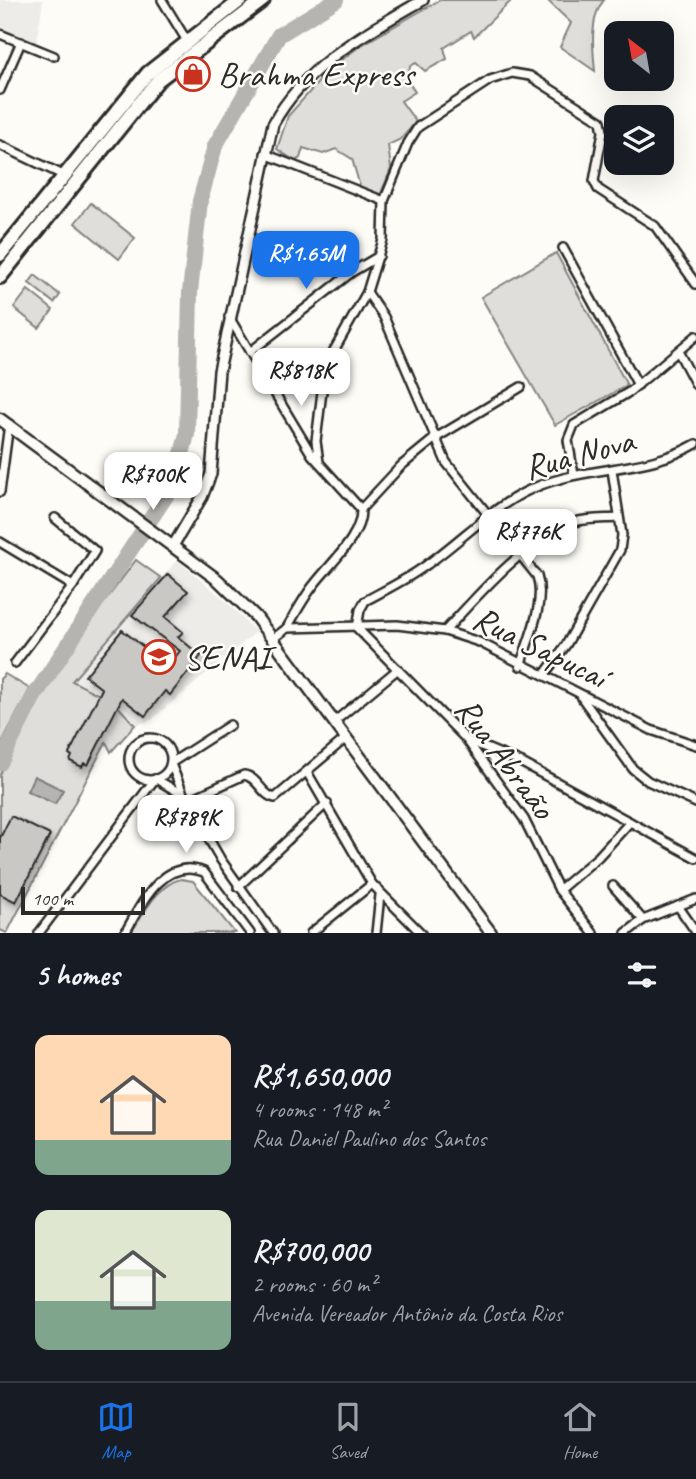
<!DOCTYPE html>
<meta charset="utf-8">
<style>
:root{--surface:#171b24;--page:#242831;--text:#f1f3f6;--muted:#9ea1a6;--line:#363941;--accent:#1a73e8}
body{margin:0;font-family:Caveat,sans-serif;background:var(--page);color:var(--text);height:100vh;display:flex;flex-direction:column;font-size:26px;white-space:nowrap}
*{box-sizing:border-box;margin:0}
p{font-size:23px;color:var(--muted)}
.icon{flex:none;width:38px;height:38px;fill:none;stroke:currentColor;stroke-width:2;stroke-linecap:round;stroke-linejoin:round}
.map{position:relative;height:933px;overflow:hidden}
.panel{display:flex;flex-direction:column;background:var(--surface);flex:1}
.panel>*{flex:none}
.needle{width:46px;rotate:329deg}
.fabs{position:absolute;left:604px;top:21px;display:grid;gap:14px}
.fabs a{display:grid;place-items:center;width:70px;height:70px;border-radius:14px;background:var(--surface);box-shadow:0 7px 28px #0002;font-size:35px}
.scale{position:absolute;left:21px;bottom:18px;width:124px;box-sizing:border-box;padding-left:7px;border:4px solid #2b2b2b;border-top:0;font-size:19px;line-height:24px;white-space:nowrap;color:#2b2b2b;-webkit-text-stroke:5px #fdfcf7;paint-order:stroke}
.price{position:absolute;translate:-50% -60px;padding:0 16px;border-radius:14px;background:#fff;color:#222;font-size:23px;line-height:46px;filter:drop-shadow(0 2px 4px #0008)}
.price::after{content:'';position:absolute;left:50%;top:42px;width:21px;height:16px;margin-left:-10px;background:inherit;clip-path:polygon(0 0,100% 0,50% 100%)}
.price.active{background:var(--accent);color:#fff}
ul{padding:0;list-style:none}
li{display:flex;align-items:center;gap:21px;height:175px;padding:0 35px}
li span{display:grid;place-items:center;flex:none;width:196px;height:140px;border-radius:14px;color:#555}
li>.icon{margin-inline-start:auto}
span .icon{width:84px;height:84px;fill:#fffc;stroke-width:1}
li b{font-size:30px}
h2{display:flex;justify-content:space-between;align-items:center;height:84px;padding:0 35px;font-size:30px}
.dock{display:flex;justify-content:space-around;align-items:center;height:98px;border-top:2px solid var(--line);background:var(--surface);font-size:19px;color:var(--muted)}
.dock a{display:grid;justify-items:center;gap:4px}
.dock .active{color:var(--accent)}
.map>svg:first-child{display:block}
.built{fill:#edece8}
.green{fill:#dfdeda;stroke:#858482;stroke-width:2}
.water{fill:#b5b4b1;stroke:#7e7d7b;stroke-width:2}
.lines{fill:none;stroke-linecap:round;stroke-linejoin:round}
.river{stroke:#b5b4b1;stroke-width:16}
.building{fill:#c9c8c4;stroke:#2b2b2b;stroke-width:2;filter:url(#shadow)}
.minor-casing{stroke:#2b2b2b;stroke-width:12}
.tertiary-casing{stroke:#2b2b2b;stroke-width:14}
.secondary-casing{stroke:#2b2b2b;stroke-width:15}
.trunk-casing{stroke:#2b2b2b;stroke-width:18}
.minor{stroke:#fdfcf7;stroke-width:7}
.tertiary{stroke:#fdfcf7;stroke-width:9}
.secondary{stroke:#fdfcf7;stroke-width:10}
.trunk{stroke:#fdfcf7;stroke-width:12}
.labels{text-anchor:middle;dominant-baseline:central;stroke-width:5;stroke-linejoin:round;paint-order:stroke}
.poi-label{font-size:35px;fill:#2b2b2b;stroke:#fdfcf7;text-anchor:start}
.street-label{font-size:35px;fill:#2b2b2b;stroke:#fdfcf7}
</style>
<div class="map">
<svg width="696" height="933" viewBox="0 0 696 933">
<defs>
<filter id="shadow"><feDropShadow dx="3" dy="5" stdDeviation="3.5" flood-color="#0004"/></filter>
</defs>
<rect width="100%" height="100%" fill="#fdfcf7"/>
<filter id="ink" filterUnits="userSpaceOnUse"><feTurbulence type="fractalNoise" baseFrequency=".0143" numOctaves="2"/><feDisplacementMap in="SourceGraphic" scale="14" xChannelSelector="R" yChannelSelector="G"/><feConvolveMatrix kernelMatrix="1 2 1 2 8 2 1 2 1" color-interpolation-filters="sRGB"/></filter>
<g filter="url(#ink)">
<!-- built -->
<g class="built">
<polygon points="0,0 43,0 36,44 0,28"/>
<polygon points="177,560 226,601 256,632 151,720 135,725 115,703 71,681"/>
</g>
<!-- green -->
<g class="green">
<polygon points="440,0 512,0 474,37 471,31 444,48 447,59 425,71 416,63 410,66 408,81 415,92 401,101 416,122 401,139 388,145 391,169 379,198 361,190 352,159 336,149 323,154 303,148 300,158 295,161 277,149 288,116 330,69 360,46"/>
<path d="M547 0H604C589 17 593 50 595 71L560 47 571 23Z"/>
<polygon points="91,203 135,238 119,259 75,223"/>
<polygon points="556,253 627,385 555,425 481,297"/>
<polygon points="35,275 60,295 54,303 29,283"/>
<polygon points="28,290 53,310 39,328 14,308"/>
<polygon points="136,560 161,578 72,681 115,703 135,725 111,752 106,742 7,933 0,930 0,774 34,709 79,636"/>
<polygon points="5,674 30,689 0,746 0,679"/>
<path d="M181 879 193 881 235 933H131C144 913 158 884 181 879Z"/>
</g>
<!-- water -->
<polygon class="water" points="34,776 63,790 55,804 27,791"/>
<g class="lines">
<!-- river -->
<polyline class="river" points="0,763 33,698 175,482 187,434 190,292 200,201 215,146 279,35 336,0"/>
</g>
<!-- building -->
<g class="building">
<polygon points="168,574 188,591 165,617 183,632 178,637 201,656 170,695 165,691 145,716 122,698 88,765 84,763 82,767 70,761 72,756 69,754 102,689 85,676 122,630 168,666 180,651 132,615"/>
<polygon points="11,816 50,835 16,902 0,894 0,838"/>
</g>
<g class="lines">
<!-- minor casing -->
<g class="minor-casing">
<g id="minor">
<polyline points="162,0 187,41"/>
<polyline points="0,34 54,56"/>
<polyline points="0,90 21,42"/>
<polyline points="0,145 65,176"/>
<polyline points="265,154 384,201"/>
<polyline points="563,248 638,385"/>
<path d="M367 292 384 317 446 462 537 576C546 603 528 640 520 666"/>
<polyline points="229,317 312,455 361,509"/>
<polyline points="250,352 352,272 379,256"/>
<polyline points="679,353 696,385"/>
<polyline points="319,462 316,441 323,383 332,354 367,292 383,240 384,201 408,143 418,127 490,80 512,73 530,76 601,121 603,132 594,181 598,189 655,226 696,284"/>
<polyline points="574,475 568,440 574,425 629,392 696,336"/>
<polyline points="0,492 9,424"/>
<polyline points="0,542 73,586"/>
<path d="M287 628C295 614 303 599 313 586 329 564 362 538 361 509L401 466 434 439 521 387"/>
<path d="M445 631C478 595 527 538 575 522 588 518 604 519 618 518"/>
<polyline points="274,638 287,628 397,625 445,631 479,642 651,730 696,745"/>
<polyline points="15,663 73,586 95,551 55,518"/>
<polyline points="544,675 566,645 620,550 622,535 612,470"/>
<polyline points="582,698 633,769 648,781 696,803"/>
<polyline points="334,722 398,669"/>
<circle cx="150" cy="759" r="21"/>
<polyline points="467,740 522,763 696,858"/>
<polyline points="171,763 230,725"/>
<polyline points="171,764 184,796 221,860 273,933"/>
<polyline points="307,772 372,884 421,933"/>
<polyline points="156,779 183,795"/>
<path d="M187 801 244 775C258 777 262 796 275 798L346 738"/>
<polyline points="613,886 643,920"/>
<polyline points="238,887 327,803"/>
<polyline points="559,890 598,857 630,822"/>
<polyline points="678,906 696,932"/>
<polyline points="39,933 155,779"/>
<path d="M125 933C141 905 163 856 204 872L250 933"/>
<polyline points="311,933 372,884"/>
<polyline points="376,933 380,895"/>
<path d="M593 933 559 890 524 819 466 739 357 628 360 610 365 601C385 590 406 580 425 566 458 543 487 512 523 493 578 464 642 475 696 444"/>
<polyline points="626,933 643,920 696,899"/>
</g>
</g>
<!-- tertiary casing -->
<g class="tertiary-casing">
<path id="tertiary" d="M173 546 202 497 211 474 219 371 273 124C306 64 366 33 423 0"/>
</g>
<!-- secondary casing -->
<g class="secondary-casing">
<polyline id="secondary" points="0,419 218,580 256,617 491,933"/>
</g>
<!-- trunk casing -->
<g class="trunk-casing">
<g id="trunk">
<polyline points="0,255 148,73 241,0"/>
<polyline points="0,277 158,80 263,0"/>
</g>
</g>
<!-- minor -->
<use href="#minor" class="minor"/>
<!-- tertiary -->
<use href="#tertiary" class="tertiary"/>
<!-- secondary -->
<use href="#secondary" class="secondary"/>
<!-- trunk -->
<use href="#trunk" class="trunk"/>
</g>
</g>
<!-- icons -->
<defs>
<g id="shop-ring" transform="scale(1.75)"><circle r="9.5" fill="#fdfcf7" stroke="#c8321e" stroke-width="1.5"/><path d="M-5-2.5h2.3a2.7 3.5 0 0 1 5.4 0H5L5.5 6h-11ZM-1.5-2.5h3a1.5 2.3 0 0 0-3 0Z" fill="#c8321e"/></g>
<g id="university-ring" transform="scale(1.75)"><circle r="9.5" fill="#fdfcf7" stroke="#c8321e" stroke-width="1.5"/><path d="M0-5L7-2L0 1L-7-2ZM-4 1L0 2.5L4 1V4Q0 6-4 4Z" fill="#c8321e"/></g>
</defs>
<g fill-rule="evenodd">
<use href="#shop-ring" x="193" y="74"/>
<use href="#university-ring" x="159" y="657"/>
</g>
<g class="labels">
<!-- poi labels -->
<g class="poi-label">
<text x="218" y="74">Brahma Express</text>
<text x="184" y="657">SENAI</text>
</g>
<!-- street labels -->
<g class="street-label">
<text transform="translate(579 454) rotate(-15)">Rua Nova</text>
<text transform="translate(540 647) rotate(26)">Rua Sapucaí</text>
<text transform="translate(505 758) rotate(53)">Rua Abraão</text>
</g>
</g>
</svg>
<div class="fabs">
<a><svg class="needle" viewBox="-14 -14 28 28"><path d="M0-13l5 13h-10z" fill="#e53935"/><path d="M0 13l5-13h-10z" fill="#9ea1a6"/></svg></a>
<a><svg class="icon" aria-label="layers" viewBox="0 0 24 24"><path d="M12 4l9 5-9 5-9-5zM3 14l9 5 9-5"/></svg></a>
</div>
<div class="scale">100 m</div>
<b class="price active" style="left:306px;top:291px">R$1.65M</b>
<b class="price" style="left:301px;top:408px">R$818K</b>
<b class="price" style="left:153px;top:512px">R$700K</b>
<b class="price" style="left:528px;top:569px">R$776K</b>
<b class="price" style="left:186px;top:855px">R$789K</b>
</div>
<section class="panel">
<h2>5 homes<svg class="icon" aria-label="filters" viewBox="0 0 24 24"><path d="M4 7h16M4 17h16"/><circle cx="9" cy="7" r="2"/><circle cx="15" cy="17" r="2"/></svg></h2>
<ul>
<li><span style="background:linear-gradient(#ffd9b3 75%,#7fa58c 0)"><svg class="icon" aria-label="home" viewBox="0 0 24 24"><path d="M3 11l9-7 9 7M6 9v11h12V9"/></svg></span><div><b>R$1,650,000</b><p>4 rooms · 148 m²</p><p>Rua Daniel Paulino dos Santos</p></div></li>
<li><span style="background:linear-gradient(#dfe7d0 65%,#7fa58c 0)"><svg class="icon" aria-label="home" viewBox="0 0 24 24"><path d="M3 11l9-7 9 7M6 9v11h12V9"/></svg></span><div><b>R$700,000</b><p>2 rooms · 60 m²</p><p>Avenida Vereador Antônio da Costa Rios</p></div></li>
</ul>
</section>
<nav class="dock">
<a class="active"><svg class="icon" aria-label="map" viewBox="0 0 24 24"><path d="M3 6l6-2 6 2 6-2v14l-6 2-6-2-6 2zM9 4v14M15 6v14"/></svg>Map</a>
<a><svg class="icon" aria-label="saved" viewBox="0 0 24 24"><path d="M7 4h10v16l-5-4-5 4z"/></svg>Saved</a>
<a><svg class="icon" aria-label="home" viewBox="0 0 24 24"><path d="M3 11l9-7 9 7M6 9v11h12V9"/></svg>Home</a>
</nav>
